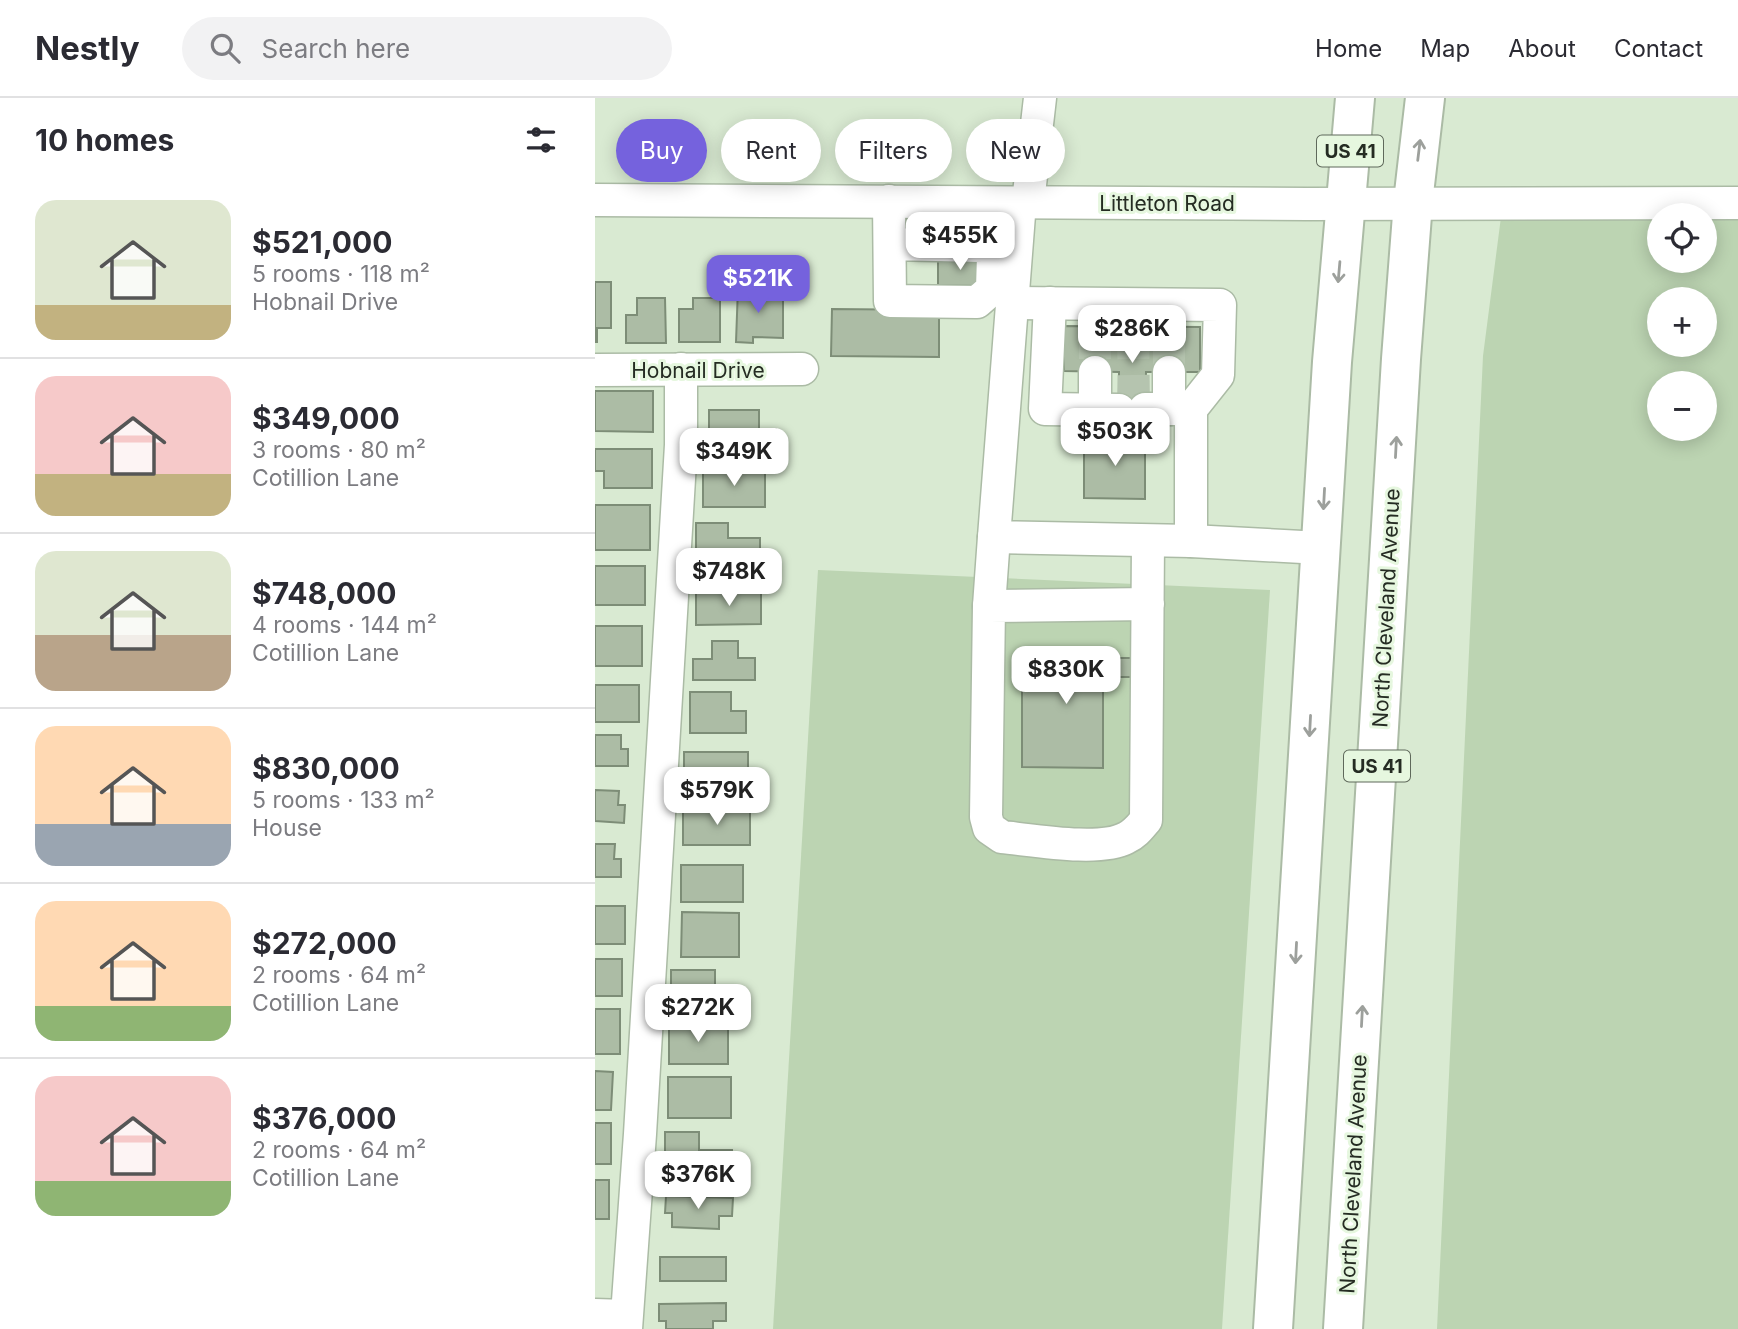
<!DOCTYPE html>
<meta charset="utf-8">
<style>
:root{--surface:#fff;--page:#f2f2f3;--text:#2b2b33;--muted:#7c7c81;--line:#e1e1e2;--accent:#7562dd}
body{margin:0;font-family:Inter,sans-serif;background:var(--page);color:var(--text);height:100vh;display:flex;flex-direction:column;font-size:26px;white-space:nowrap}
*{box-sizing:border-box;margin:0}
p{font-size:23px;color:var(--muted)}
.icon{flex:none;width:38px;height:38px;fill:none;stroke:currentColor;stroke-width:2;stroke-linecap:round;stroke-linejoin:round}
.map{position:relative;flex:1;overflow:hidden}
.drawer{display:flex;flex-direction:column;background:var(--surface);width:595px}
.drawer>*{flex:none}
.hud{position:absolute;left:21px;top:21px;width:665px;height:63px;display:flex;gap:14px}
.fabs{position:absolute;left:1052px;top:105px;display:grid;gap:14px}
.fabs a{display:grid;place-items:center;width:70px;height:70px;border-radius:50%;background:var(--surface);box-shadow:0 4px 18px #0003;font-size:35px}
.price{position:absolute;translate:-50% -60px;padding:0 16px;border-radius:14px;background:#fff;color:#222;font-size:23px;line-height:46px;filter:drop-shadow(0 2px 4px #0008)}
.price::after{content:'';position:absolute;left:50%;top:42px;width:21px;height:16px;margin-left:-10px;background:inherit;clip-path:polygon(0 0,100% 0,50% 100%)}
.price.active{background:var(--accent);color:#fff}
ul{padding:0;list-style:none}
li{display:flex;align-items:center;gap:21px;height:175px;padding:0 35px}
li+li{border-top:2px solid var(--line)}
li span{display:grid;place-items:center;flex:none;width:196px;height:140px;border-radius:21px;color:#555}
li>.icon{margin-inline-start:auto}
span .icon{width:84px;height:84px;fill:#fffc;stroke-width:1}
li b{font-size:30px}
h2{display:flex;justify-content:space-between;align-items:center;height:84px;padding:0 35px;font-size:30px}
.pill{padding:0 24px;border-radius:32px;background:var(--surface);box-shadow:0 4px 18px #0003;font-size:24px;line-height:63px}
.pill.active{background:var(--accent);color:#fff}
header{display:flex;align-items:center;gap:42px;box-sizing:border-box;height:98px;padding:0 35px;background:var(--surface);border-bottom:2px solid var(--line)}
header strong{font-size:33px}
nav{display:flex;gap:38px;margin-inline-start:auto;font-size:24px}
.search{width:490px;height:63px;background:var(--page);display:flex;align-items:center;gap:18px;box-sizing:border-box;padding:0 24px;border-radius:38px;color:var(--muted);font-size:26px}
main{display:flex;flex:1;min-height:0}
.map>svg:first-child{display:block}
.green{fill:#bcd4b2;fill-rule:evenodd}
.building{fill:#acbca5;stroke:#7d8d77;stroke-width:2}
.lines{fill:none;stroke-linecap:round;stroke-linejoin:round}
.minor-tunnel{stroke:#b5c4af;stroke-width:32;stroke-dasharray:32 16;stroke-linecap:butt}
.minor-casing{stroke:#abbba5;stroke-width:35}
.major-casing{stroke:#abbba5;stroke-width:42}
.minor{stroke:#fff;stroke-width:32}
.major{stroke:#fff;stroke-width:38}
.oneway{stroke:#9da09c}
.labels{text-anchor:middle;dominant-baseline:central;stroke-width:6;stroke-linejoin:round;paint-order:stroke}
.shield{fill:#e6f7df;stroke:#5f695b;stroke-width:2}
.shield-label{font-size:19px;font-weight:bold;fill:#252c23}
.street-label{font-size:21px;fill:#252c23;stroke:#e6f7df}
</style>
<header>
<strong>Nestly</strong>
<div class="search"><svg class="icon" aria-label="search" viewBox="0 0 24 24"><circle cx="10" cy="10" r="6"/><path d="M15 15l6 6"/></svg>Search here</div>
<nav><a>Home</a><a>Map</a><a>About</a><a>Contact</a></nav>
</header>
<main>
<section class="drawer">
<h2>10 homes<svg class="icon" aria-label="filters" viewBox="0 0 24 24"><path d="M4 7h16M4 17h16"/><circle cx="9" cy="7" r="2"/><circle cx="15" cy="17" r="2"/></svg></h2>
<ul>
<li><span style="background:linear-gradient(#dfe7d0 75%,#c2b280 0)"><svg class="icon" aria-label="home" viewBox="0 0 24 24"><path d="M3 11l9-7 9 7M6 9v11h12V9"/></svg></span><div><b>$521,000</b><p>5 rooms · 118 m²</p><p>Hobnail Drive</p></div></li>
<li><span style="background:linear-gradient(#f6c9c9 70%,#c2b280 0)"><svg class="icon" aria-label="home" viewBox="0 0 24 24"><path d="M3 11l9-7 9 7M6 9v11h12V9"/></svg></span><div><b>$349,000</b><p>3 rooms · 80 m²</p><p>Cotillion Lane</p></div></li>
<li><span style="background:linear-gradient(#dfe7d0 60%,#b9a48a 0)"><svg class="icon" aria-label="home" viewBox="0 0 24 24"><path d="M3 11l9-7 9 7M6 9v11h12V9"/></svg></span><div><b>$748,000</b><p>4 rooms · 144 m²</p><p>Cotillion Lane</p></div></li>
<li><span style="background:linear-gradient(#ffd9b3 70%,#9aa5b1 0)"><svg class="icon" aria-label="home" viewBox="0 0 24 24"><path d="M3 11l9-7 9 7M6 9v11h12V9"/></svg></span><div><b>$830,000</b><p>5 rooms · 133 m²</p><p>House</p></div></li>
<li><span style="background:linear-gradient(#ffd9b3 75%,#8fb573 0)"><svg class="icon" aria-label="home" viewBox="0 0 24 24"><path d="M3 11l9-7 9 7M6 9v11h12V9"/></svg></span><div><b>$272,000</b><p>2 rooms · 64 m²</p><p>Cotillion Lane</p></div></li>
<li><span style="background:linear-gradient(#f6c9c9 75%,#8fb573 0)"><svg class="icon" aria-label="home" viewBox="0 0 24 24"><path d="M3 11l9-7 9 7M6 9v11h12V9"/></svg></span><div><b>$376,000</b><p>2 rooms · 64 m²</p><p>Cotillion Lane</p></div></li>
</ul>
</section>
<div class="map">
<svg width="1143" height="1231" viewBox="0 0 1143 1231">
<rect width="100%" height="100%" fill="#d9ead2"/>
<!-- green -->
<g class="green">
<path d="M906 119H1064V163H1110V119H1143V1231H842L888 258ZM1064 201H1110V247H1064ZM1064 285H1110V331H1064Z"/>
<polygon points="223,472 675,492 627,1231 178,1231"/>
</g>
<!-- building -->
<g class="building">
<polygon points="343,160 388,161 388,188 343,187"/>
<polygon points="0,184 16,184 16,230 2,230 2,244 0,244"/>
<polygon points="143,189 174,189 174,200 188,200 188,240 158,239 158,245 141,244"/>
<polygon points="42,200 70,200 71,245 31,245 31,217 42,217"/>
<polygon points="98,200 125,200 125,244 84,244 84,211 98,211"/>
<polygon points="237,211 344,212 344,259 236,258"/>
<polygon points="469,228 605,229 605,274 551,274 550,353 523,353 524,274 469,273"/>
<polygon points="0,293 58,293 58,334 0,333"/>
<polygon points="114,312 164,312 164,331 181,331 181,348 114,348"/>
<polygon points="489,340 550,340 550,401 489,400"/>
<polygon points="0,351 57,351 57,390 9,390 9,373 0,373"/>
<rect x="108" y="372" width="62" height="37"/>
<rect x="0" y="407" width="55" height="45"/>
<polygon points="101,425 133,425 133,440 165,440 165,468 101,468"/>
<rect x="0" y="468" width="50" height="39"/>
<polygon points="166,493 166,526 101,527 101,494"/>
<rect x="0" y="528" width="47" height="40"/>
<polygon points="117,543 143,543 143,560 160,560 160,582 98,582 98,561 117,561"/>
<polygon points="427,550 508,550 508,560 538,560 538,579 508,579 508,670 427,669"/>
<rect x="0" y="587" width="44" height="37"/>
<polygon points="95,594 136,594 136,613 151,613 151,635 95,635"/>
<polygon points="0,637 26,637 26,651 33,651 33,668 0,668"/>
<rect x="89" y="654" width="64" height="39"/>
<polygon points="0,692 24,693 23,707 30,707 29,725 0,723"/>
<rect x="88" y="711" width="67" height="36"/>
<polygon points="0,746 20,746 19,761 26,761 26,779 0,779"/>
<rect x="86" y="767" width="62" height="37"/>
<rect x="0" y="808" width="30" height="38"/>
<polygon points="87,814 144,815 144,859 86,859"/>
<rect x="0" y="861" width="27" height="37"/>
<rect x="76" y="872" width="44" height="38"/>
<rect x="0" y="911" width="25" height="45"/>
<rect x="74" y="926" width="59" height="40"/>
<polygon points="0,973 18,974 16,1012 0,1012"/>
<rect x="73" y="979" width="63" height="41"/>
<rect x="0" y="1025" width="16" height="41"/>
<polygon points="70,1034 104,1034 104,1052 137,1052 137,1076 70,1076"/>
<rect x="0" y="1082" width="14" height="39"/>
<polygon points="71,1098 138,1100 137,1118 124,1118 124,1131 77,1129 77,1115 70,1115"/>
<rect x="65" y="1159" width="66" height="24"/>
<polygon points="131,1205 131,1223 118,1223 118,1231 71,1231 71,1223 64,1223 64,1206"/>
</g>
<g class="lines">
<!-- minor-tunnel -->
<g class="minor-tunnel">
<polyline points="500,229 500,274"/>
<polyline points="538,229 539,311"/>
<polyline points="574,274 574,229"/>
</g>
<!-- minor casing -->
<g class="minor-casing">
<g id="minor">
<polyline points="0,102 712,106 1143,105"/>
<polyline points="294,103 295,203 382,204 397,191 398,157 388,148 295,146"/>
<polyline points="425,104 399,439 596,443 726,450"/>
<polyline points="433,104 445,0"/>
<polyline points="418,205 625,207 623,277 596,311 596,443"/>
<polyline points="455,205 450,311 524,312"/>
<polyline points="0,272 207,271"/>
<polyline points="574,274 574,311"/>
<polyline points="500,311 500,274"/>
<polyline points="550,311 596,311"/>
<path d="M553 506 394 508 391 719 394 730 407 739C438 742 505 754 531 740 540 736 545 729 551 722L553 443"/>
<polyline points="394,508 399,439"/>
<polyline points="0,1217 31,1218"/>
<polyline points="31,1231 45,1036 86,347 86,271"/>
</g>
</g>
<!-- major casing -->
<g class="major-casing">
<g id="major">
<polyline points="678,1231 737,264 760,0"/>
<polyline points="748,1231 806,261 818,104 830,0"/>
</g>
</g>
<!-- minor -->
<use href="#minor" class="minor"/>
<!-- major -->
<use href="#major" class="major"/>
</g>
<!-- one-way arrows -->
<defs><path id="oneway-shaft" d="M-6 0H5M1.5-3L5.5 0L1.5 3" fill="none" stroke-width="1.6" stroke-linecap="round" stroke-linejoin="round" transform="scale(1.75)"/></defs>
<g class="oneway">
<use href="#oneway-shaft" transform="translate(824 52) rotate(-83)"/>
<use href="#oneway-shaft" transform="translate(744 174) rotate(95)"/>
<use href="#oneway-shaft" transform="translate(801 349) rotate(-87)"/>
<use href="#oneway-shaft" transform="translate(729 401) rotate(93)"/>
<use href="#oneway-shaft" transform="translate(715 628) rotate(93)"/>
<use href="#oneway-shaft" transform="translate(701 855) rotate(93)"/>
<use href="#oneway-shaft" transform="translate(767 918) rotate(-87)"/>
</g>
<g class="labels">
<!-- shield labels -->
<g class="shield">
<rect x="722" y="37.5" width="66" height="31" rx="5"/>
<rect x="749" y="652.5" width="66" height="31" rx="5"/>
</g>
<g class="shield-label">
<text x="755" y="53">US 41</text>
<text x="782" y="668">US 41</text>
</g>
<!-- street labels -->
<g class="street-label">
<text x="572" y="105">Littleton Road</text>
<text x="103" y="272">Hobnail Drive</text>
<text transform="translate(791 510) rotate(-87)">North Cleveland Avenue</text>
<text transform="translate(758 1076) rotate(-87)">North Cleveland Avenue</text>
</g>
</g>
</svg>
<div class="fabs">
<a><svg class="icon" aria-label="locate" viewBox="0 0 24 24"><circle cx="12" cy="12" r="6"/><path d="M12 2v4M12 18v4M2 12h4M18 12h4"/></svg></a>
<a>+</a>
<a>−</a>
</div>
<b class="price" style="left:365px;top:174px">$455K</b>
<b class="price active" style="left:163px;top:217px">$521K</b>
<b class="price" style="left:537px;top:267px">$286K</b>
<b class="price" style="left:520px;top:370px">$503K</b>
<b class="price" style="left:139px;top:390px">$349K</b>
<b class="price" style="left:134px;top:510px">$748K</b>
<b class="price" style="left:471px;top:608px">$830K</b>
<b class="price" style="left:122px;top:729px">$579K</b>
<b class="price" style="left:103px;top:946px">$272K</b>
<b class="price" style="left:103px;top:1113px">$376K</b>
<div class="hud">
<a class="pill active">Buy</a>
<a class="pill">Rent</a>
<a class="pill">Filters</a>
<a class="pill">New</a>
</div>
</div>
</main>
